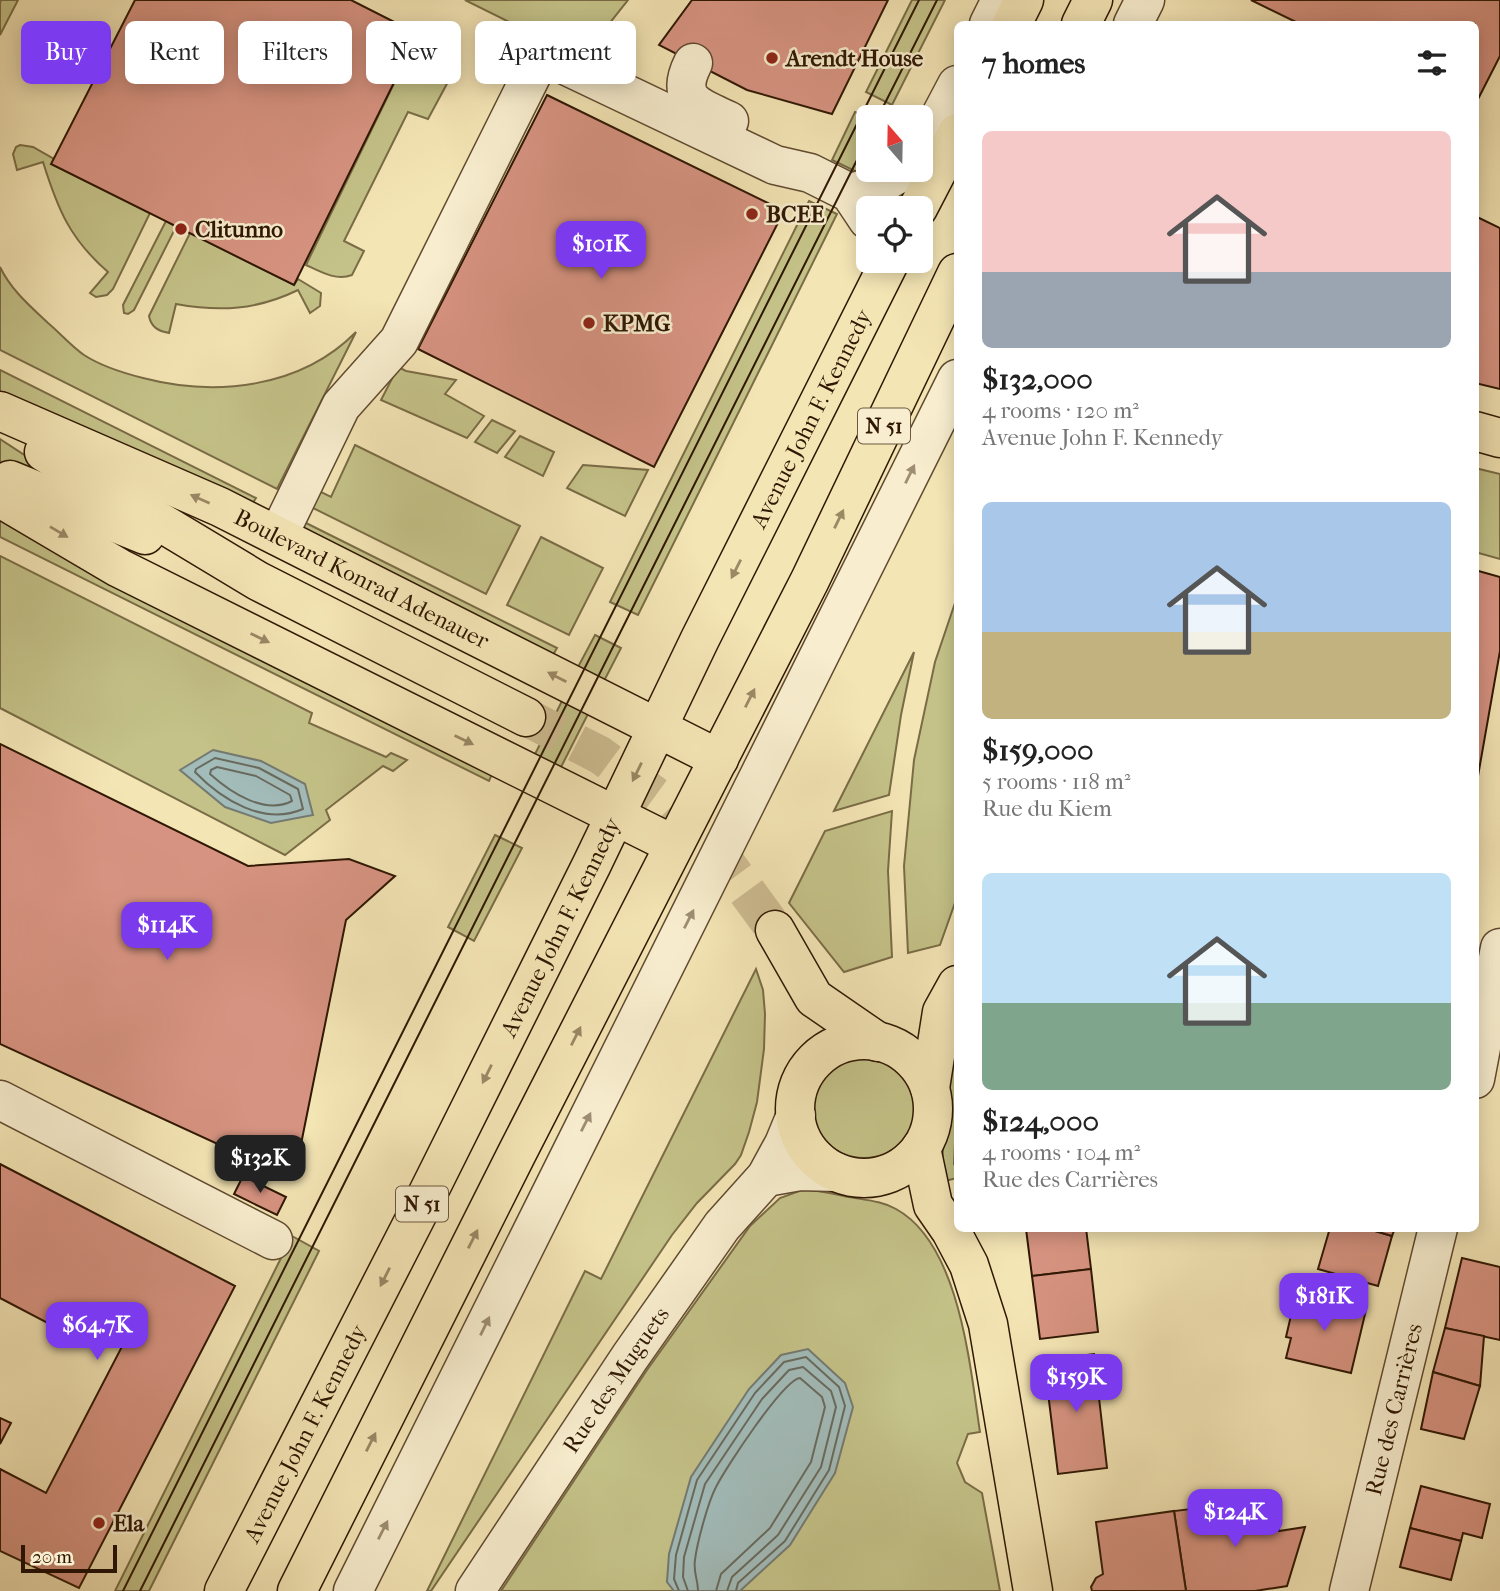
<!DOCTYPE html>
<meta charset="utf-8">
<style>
:root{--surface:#fff;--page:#f6f6f6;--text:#222;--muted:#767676;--accent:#7c3aed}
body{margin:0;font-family:"IM FELL French Canon",serif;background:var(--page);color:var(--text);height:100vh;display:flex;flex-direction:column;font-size:26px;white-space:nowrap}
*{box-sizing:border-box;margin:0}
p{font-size:23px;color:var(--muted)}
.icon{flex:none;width:38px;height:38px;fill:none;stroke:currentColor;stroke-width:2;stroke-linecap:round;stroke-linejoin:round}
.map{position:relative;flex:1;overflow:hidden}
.sheet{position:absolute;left:954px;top:21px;width:525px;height:1211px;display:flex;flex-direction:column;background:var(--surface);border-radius:10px;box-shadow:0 4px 18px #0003}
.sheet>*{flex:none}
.banner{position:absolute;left:21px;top:21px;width:665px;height:63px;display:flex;gap:14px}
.needle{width:46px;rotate:340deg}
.buttons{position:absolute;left:856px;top:105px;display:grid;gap:14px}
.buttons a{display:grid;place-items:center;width:77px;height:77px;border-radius:10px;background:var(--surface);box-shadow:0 4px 18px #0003;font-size:35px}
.scale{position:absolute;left:21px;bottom:18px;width:96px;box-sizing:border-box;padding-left:7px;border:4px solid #2f1703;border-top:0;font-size:19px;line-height:24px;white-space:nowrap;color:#2f1703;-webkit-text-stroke:5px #f8eecf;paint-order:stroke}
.price{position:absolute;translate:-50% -60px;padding:0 16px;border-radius:14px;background:var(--accent);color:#fff;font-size:23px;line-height:46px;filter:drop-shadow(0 2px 4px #0008)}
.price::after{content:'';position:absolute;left:50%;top:42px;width:21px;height:16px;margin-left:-10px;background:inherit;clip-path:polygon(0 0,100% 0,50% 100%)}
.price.current{background:#222;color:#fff}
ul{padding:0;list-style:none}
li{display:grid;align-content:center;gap:14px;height:371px;padding:0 28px}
li span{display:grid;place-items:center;height:217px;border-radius:10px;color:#555}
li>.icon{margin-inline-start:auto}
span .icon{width:126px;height:126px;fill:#fffc;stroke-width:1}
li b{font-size:30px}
h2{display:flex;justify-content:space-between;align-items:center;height:84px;padding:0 28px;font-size:30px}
.chip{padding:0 24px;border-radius:10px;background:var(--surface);box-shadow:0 4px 18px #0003;font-size:24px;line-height:63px}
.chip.current{background:var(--accent);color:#fff}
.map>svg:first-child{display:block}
.green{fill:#c4c288;stroke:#7a6c46;stroke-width:2}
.water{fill:#a2bcba;stroke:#747a71;stroke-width:2}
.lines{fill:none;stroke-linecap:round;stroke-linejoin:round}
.shore{stroke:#686a5e;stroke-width:2}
.building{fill:#d79381;stroke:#2f1703;stroke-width:2}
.major-tunnel{stroke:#cdbc91;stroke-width:38;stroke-dasharray:38 19;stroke-linecap:butt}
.minor-casing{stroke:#604a30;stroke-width:41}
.major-casing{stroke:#2f1703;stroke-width:41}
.minor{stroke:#f8eecf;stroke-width:38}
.major{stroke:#f4e5b5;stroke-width:38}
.tram{stroke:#2f1703;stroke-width:2}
.oneway{fill:#9e8d73}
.oneway2{fill:#9b8865}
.poi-dot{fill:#8f2418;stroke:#f8eecf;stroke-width:2.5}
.labels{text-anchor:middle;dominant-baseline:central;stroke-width:5;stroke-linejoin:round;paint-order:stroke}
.shield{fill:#f8eecf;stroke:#6b5840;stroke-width:2}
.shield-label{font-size:21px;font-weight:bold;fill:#2f1703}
.poi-label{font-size:23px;font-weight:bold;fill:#2f1703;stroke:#f8eecf;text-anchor:start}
.street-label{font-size:23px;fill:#2f1703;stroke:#f8eecf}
</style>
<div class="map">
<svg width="1500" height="1591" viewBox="0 0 1500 1591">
<rect width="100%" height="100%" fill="#f4e5b5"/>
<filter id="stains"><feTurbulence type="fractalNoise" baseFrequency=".00286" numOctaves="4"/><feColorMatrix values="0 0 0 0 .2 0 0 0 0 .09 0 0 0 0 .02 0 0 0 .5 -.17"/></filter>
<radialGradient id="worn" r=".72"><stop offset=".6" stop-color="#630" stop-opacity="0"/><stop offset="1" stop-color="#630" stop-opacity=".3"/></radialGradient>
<!-- green -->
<g class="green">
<polygon points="1,0 18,0 0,35 0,3"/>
<polygon points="465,0 628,0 582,58"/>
<polygon points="912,0 945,0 892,105 866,92"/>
<path d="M418 34C433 41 456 48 456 67L428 119 408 112 344 241 364 251 352 275C336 281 321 272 306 265Z"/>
<polygon points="855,112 868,118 868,154 859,173 832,160"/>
<path d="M20 145 33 147 54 159 52 164 150 213 113 289 107 295 96 297 90 293 108 272C70 239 58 210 43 162L17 170 13 154 16 147Z"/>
<polygon points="809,201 837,214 638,615 610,602"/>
<polygon points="166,221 176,227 134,310 128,314 124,313 123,305"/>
<path d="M190 233 294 285 298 279 321 293 320 306 310 313 298 290C257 310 220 312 176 304L169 333C158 331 151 327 149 316Z"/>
<path d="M0 267C11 290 30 306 48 323 60 333 71 346 84 355 101 366 123 373 143 378 216 397 301 388 356 332L277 489 0 350Z"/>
<polygon points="398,367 406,371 456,380 445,394 484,416 467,438 381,400"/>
<polygon points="0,370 256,498 251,506 0,396"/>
<polygon points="492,420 515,431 497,453 475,442"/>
<polygon points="520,436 554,452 543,476 505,457"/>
<polygon points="0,439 32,460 39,474 0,467"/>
<polygon points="355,445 520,526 486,594 305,504 313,488 331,497"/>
<polygon points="583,465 648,470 625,516 567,488"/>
<polygon points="1475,468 1500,474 1500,559 1475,552"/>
<polygon points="0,511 493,772 489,781 0,537"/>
<polygon points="300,520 557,648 553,655 296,529"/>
<polygon points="541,537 603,568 569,635 507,605"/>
<polygon points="0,556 312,713 309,723 386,757 391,753 407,760 393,771 383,766 326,810 330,820 285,855 0,708"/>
<polygon points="957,597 957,897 940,945 908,953 904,866 914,760 935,662"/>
<polygon points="595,635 621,648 604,681 578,667"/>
<polygon points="914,652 901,715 889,795 834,811"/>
<polygon points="563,699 589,712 559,771 533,758"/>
<polygon points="892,811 888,871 892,957 844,972 789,903 825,831"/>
<polygon points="495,835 522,848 474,941 448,927"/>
<polygon points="756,969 763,990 765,1014 764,1049 757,1102 749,1132 741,1155 735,1164 697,1203 672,1235 431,1591 427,1591 585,1271 601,1279"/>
<polygon points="950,1039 957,1041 955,1077 957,1081 957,1140 955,1143 954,1164 957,1167 957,1178 945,1181 942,1167 943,1149 952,1116 947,1075"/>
<circle cx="864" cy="1106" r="52"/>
<path d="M802 1190C817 1190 830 1193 844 1196 862 1200 880 1200 896 1209 960 1244 970 1367 980 1432L968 1434 957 1463 965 1482 982 1493 1000 1591H501L647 1370 750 1226 780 1198Z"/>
<polygon points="292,1236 319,1251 149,1591 115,1591"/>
</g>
<!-- water -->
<g class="water">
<polygon points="213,750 261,761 305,784 313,815 271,823 225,807 180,770"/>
<polygon points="808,1349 845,1383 853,1407 835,1473 790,1545 740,1591 674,1591 667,1582 669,1554 691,1477 749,1389 781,1355"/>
</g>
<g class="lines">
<!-- shore -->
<g class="shore">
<path d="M215 758 259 768 298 789 303 809C264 826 222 800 195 772L196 769Z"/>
<path d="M217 767 256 776 290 795 292 801C265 815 231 793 210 774L211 770Z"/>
<polyline points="679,1591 674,1579 676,1555 697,1480 755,1393 784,1362 806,1357 839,1387 845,1406 829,1470 785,1541 738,1583 736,1591"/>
<polyline points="688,1591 683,1577 684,1557 705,1484 762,1399 789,1370 803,1367 831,1391 836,1407 821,1467 778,1535 732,1577 727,1591"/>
<path d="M698 1591C698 1580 693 1571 695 1560 697 1543 708 1502 716 1487 725 1469 783 1380 800 1378L822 1397 825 1407 811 1462 770 1528 721 1574 716 1591"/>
</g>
</g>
<!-- building -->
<g class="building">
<polygon points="135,0 351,0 418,34 294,285 51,164"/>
<polygon points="692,0 888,0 832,114 747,90 659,45"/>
<polygon points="1251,0 1500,0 1500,56 1475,105 1475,24 1300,24"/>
<polygon points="547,95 784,211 654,467 418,349"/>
<polygon points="1475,216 1500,228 1500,389 1475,383"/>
<polygon points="1475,570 1500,577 1500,651 1475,793"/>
<polygon points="0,744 248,866 349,859 395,876 346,920 294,1179 0,1044"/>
<polygon points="0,1164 235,1286 79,1588 0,1551 0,1469 46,1493 128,1335 71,1306 59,1329 0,1298"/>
<polygon points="243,1176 286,1197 277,1215 234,1194"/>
<polygon points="1086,1228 1091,1269 1032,1276 1026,1229"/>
<polygon points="1330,1228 1365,1228 1392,1236 1378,1286 1318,1269"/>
<polygon points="1365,1228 1395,1228 1392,1236"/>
<polygon points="1462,1258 1500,1267 1500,1340 1445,1328"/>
<polygon points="1091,1269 1098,1332 1040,1339 1032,1276"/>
<polygon points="1296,1294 1366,1310 1351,1373 1286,1358 1291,1338 1286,1337"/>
<polygon points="1445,1328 1484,1336 1480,1386 1433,1372"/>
<polygon points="1094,1354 1107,1468 1058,1474 1044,1360"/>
<polygon points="1433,1372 1480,1386 1464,1439 1421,1429"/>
<polygon points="0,1418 11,1423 0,1444"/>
<polygon points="1421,1486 1490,1504 1482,1538 1463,1533 1461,1541 1410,1528"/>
<polygon points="1258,1501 1262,1519 1279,1517 1279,1531 1305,1527 1287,1586 1255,1591 1186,1591 1174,1511"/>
<polygon points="1174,1511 1186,1591 1092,1591 1091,1587 1096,1578 1103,1574 1096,1522"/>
<polygon points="1410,1528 1461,1541 1451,1580 1400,1567"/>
</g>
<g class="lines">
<!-- major-tunnel -->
<polyline class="major-tunnel" points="526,717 600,755 667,804 726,863 775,930"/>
<!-- minor casing -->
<g class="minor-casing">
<g id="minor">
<polyline points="989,24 1001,0"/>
<polyline points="1133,24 1145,0"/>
<path d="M693 63C674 101 699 107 729 121"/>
<polyline points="920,155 957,85"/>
<polyline points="850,193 879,185 905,170"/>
<polyline points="278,536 341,406 399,341 542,54 775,165 810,173 850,193 868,220"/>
<polyline points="1475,1079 1500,948"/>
<polyline points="0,1100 273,1240"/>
<polyline points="766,1177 800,1171 836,1172"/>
<polyline points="353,1591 957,379"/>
<path id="s1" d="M475 1591 630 1357 722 1226 766 1177 784 1144 796 1115"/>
<path id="s2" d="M1349 1591 1438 1228"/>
</g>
</g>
<!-- major casing -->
<g class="major-casing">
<g id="major">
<polyline points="1012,24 1024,0"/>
<polyline points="1081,24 1093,0"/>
<polyline points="918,208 957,133"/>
<path id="s3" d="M0 411 220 507 719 759"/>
<polyline points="1475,431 1500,438"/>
<polyline points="44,452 258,581 526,717"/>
<polyline points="10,480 145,535"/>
<polyline points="0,498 119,568 674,845"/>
<polyline points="775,930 814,998 878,1042"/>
<circle cx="864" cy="1109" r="69"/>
<polyline points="930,1088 942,1012 957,985"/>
<polyline points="921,1148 933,1205 951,1231 969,1265 988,1324 1033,1591"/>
<path id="s4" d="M224 1591 421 1207 592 864 700 639 890 261"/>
<polyline points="297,1591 516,1155 810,580 957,273"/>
</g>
</g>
<!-- minor -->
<use href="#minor" class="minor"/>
<!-- major -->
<use href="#major" class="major"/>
<!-- tram -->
<g class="tram">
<polyline points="878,117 937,0"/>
<polyline points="123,1591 919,0"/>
<polyline points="140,1591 868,138"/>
</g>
</g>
<!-- one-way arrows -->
<defs><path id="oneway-solid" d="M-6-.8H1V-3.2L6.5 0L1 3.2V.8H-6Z" transform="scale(1.75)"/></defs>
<g class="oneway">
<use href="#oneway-solid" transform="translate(910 474) rotate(-64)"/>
<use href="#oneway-solid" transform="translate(689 919) rotate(-63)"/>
<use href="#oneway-solid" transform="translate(586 1122) rotate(-63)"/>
<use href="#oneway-solid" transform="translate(485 1326) rotate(-64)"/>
<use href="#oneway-solid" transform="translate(383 1530) rotate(-63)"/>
</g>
<g class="oneway2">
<use href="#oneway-solid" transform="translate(200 499) rotate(-156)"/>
<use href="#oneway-solid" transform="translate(839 519) rotate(-64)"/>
<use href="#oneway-solid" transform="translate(59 532) rotate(31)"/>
<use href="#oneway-solid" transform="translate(736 569) rotate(117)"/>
<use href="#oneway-solid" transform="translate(260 638) rotate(26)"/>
<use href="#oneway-solid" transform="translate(557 677) rotate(-153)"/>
<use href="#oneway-solid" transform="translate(750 698) rotate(-63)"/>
<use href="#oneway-solid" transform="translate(464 740) rotate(26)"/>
<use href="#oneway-solid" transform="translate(637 772) rotate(116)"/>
<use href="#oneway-solid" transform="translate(576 1036) rotate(-63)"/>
<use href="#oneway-solid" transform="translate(487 1074) rotate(116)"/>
<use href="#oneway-solid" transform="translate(473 1239) rotate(-63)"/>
<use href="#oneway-solid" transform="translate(385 1277) rotate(117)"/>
<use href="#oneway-solid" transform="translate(371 1442) rotate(-63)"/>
</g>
<!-- markers -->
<g class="poi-dot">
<circle cx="772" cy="58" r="7"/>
<circle cx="752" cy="214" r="7"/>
<circle cx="181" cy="229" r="7"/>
<circle cx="589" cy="323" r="7"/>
<circle cx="99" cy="1523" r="7"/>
</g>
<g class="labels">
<!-- shield labels -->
<g class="shield">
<rect x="858" y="408.5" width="52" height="35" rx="5"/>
<rect x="396" y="1186.5" width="52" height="35" rx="5"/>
</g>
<g class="shield-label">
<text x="884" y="426">N 51</text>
<text x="422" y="1204">N 51</text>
</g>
<!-- poi labels -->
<g class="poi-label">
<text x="786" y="58">Arendt House</text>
<text x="766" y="214">BCEE</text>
<text x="195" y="229">Clitunno</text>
<text x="603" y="323">KPMG</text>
<text x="113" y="1523">Ela</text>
</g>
<!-- street labels -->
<g class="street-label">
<text stroke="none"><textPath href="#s4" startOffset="1311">Avenue John F. Kennedy</textPath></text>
<text stroke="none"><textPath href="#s3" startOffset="399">Boulevard Konrad Adenauer</textPath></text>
<text stroke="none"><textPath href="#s4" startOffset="744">Avenue John F. Kennedy</textPath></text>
<text stroke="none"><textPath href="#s1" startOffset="254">Rue des Muguets</textPath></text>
<text stroke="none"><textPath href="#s2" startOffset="187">Rue des Carrières</textPath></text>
<text stroke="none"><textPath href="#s4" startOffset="177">Avenue John F. Kennedy</textPath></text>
</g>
</g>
<rect width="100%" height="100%" filter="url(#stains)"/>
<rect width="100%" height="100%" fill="url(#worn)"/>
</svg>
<div class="buttons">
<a><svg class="needle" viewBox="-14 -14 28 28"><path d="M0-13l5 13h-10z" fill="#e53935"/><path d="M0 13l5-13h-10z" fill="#767676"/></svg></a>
<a><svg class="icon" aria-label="locate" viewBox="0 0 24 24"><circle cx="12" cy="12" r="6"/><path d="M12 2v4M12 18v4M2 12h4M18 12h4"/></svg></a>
</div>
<div class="scale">20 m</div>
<b class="price" style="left:601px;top:281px">$101K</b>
<b class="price" style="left:167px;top:962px">$114K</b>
<b class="price current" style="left:260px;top:1195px">$132K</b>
<b class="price" style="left:1324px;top:1333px">$181K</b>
<b class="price" style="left:97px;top:1362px">$64.7K</b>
<b class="price" style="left:1076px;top:1414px">$159K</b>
<b class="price" style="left:1235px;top:1549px">$124K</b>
<div class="banner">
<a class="chip current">Buy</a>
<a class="chip">Rent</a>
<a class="chip">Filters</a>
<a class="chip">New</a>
<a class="chip">Apartment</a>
</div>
<section class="sheet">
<h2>7 homes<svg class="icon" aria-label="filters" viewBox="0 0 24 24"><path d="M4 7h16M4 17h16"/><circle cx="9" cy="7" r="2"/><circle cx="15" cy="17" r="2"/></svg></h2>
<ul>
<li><span style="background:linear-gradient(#f6c9c9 65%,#9aa5b1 0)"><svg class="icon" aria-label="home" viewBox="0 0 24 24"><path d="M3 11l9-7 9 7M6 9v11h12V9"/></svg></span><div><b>$132,000</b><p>4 rooms · 120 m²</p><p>Avenue John F. Kennedy</p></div></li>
<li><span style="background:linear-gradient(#a9c7e8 60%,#c2b280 0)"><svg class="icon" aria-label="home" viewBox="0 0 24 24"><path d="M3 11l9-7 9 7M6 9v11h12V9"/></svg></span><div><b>$159,000</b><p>5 rooms · 118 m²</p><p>Rue du Kiem</p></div></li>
<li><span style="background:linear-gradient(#bfe0f5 60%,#7fa58c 0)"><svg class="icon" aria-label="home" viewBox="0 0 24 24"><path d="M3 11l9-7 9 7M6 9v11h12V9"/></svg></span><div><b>$124,000</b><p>4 rooms · 104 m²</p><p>Rue des Carrières</p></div></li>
</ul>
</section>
</div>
